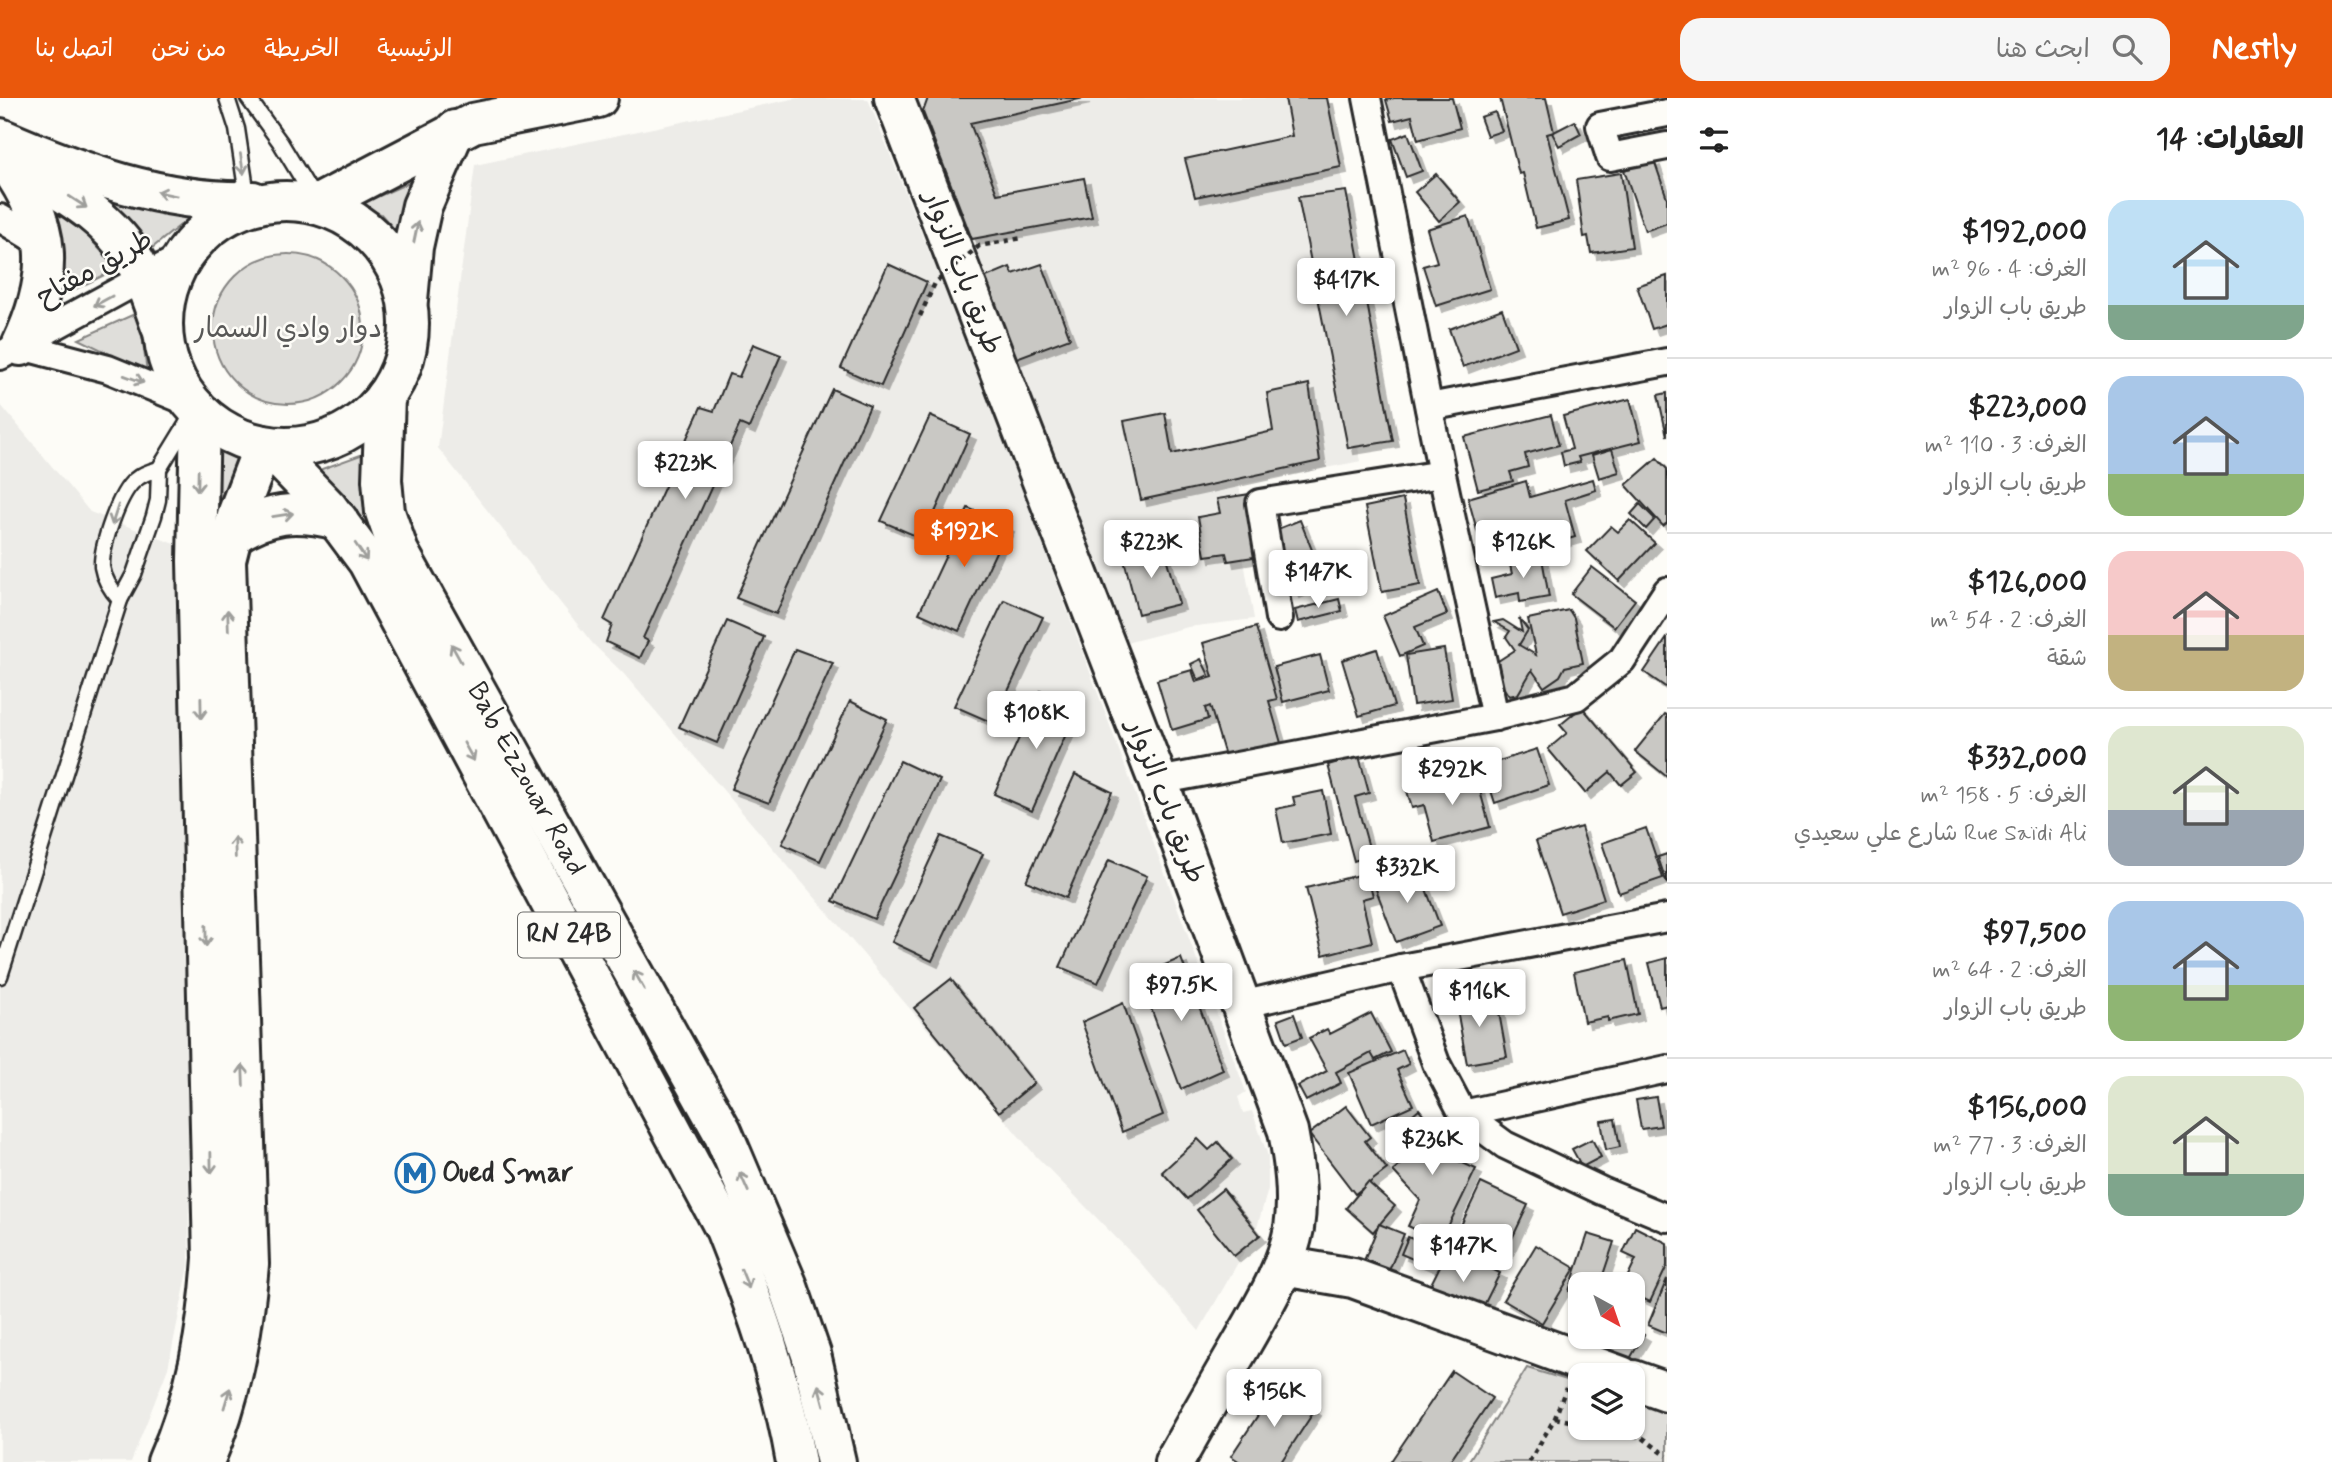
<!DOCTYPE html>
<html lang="ar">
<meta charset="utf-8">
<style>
:root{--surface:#fff;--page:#f6f6f6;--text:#222;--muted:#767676;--line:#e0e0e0;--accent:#ea580c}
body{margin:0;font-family:Mynerve,"Playpen Sans Arabic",sans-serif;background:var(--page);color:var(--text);direction:rtl;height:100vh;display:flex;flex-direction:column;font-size:26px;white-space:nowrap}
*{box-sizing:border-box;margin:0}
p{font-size:23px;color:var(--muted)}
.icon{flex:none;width:38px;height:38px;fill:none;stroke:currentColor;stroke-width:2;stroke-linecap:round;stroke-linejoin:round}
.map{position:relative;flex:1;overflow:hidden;direction:ltr}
.side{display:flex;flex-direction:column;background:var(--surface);width:665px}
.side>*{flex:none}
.needle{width:46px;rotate:140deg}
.controls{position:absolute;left:1568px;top:1174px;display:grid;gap:14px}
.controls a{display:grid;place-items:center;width:77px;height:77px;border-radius:14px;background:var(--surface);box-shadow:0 2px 5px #0004;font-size:35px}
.price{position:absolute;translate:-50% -60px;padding:0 16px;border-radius:7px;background:#fff;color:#222;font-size:23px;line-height:46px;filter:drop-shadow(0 2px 4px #0008)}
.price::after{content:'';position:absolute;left:50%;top:42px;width:21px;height:16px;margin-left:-10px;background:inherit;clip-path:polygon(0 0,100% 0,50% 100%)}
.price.active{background:var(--accent);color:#fff}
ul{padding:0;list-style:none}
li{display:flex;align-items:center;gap:21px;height:175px;padding:0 28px}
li+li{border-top:2px solid var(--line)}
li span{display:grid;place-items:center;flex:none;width:196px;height:140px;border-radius:21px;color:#555}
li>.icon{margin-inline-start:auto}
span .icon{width:84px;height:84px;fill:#fffc;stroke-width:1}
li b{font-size:30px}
h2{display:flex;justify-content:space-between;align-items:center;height:84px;padding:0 28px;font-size:30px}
header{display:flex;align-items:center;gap:42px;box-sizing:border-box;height:98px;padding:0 35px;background:var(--accent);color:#fff}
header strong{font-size:33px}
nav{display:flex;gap:38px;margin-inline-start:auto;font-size:24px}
.search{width:490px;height:63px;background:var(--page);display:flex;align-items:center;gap:18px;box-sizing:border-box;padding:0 24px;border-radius:21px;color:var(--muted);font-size:26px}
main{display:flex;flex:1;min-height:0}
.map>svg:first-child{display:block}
.built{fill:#edece8}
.green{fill:#dfdeda;stroke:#858482;stroke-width:2}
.building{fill:#c9c8c4;stroke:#2b2b2b;stroke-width:2;filter:url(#shadow)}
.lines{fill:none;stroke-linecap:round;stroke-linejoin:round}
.lane-casing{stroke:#2b2b2b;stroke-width:19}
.street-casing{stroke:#2b2b2b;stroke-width:32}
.secondary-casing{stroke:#2b2b2b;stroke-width:44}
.primary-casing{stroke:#2b2b2b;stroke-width:44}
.path{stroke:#2b2b2b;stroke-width:4.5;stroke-dasharray:5 5;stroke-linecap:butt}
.lane{stroke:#fdfcf7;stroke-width:14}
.street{stroke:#fdfcf7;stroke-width:26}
.secondary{stroke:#fdfcf7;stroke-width:38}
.primary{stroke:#fdfcf7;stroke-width:38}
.path-bridge{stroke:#2b2b2b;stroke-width:4.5;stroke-dasharray:5 5;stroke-linecap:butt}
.oneway{stroke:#9e9e9b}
.labels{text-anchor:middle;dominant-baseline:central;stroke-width:5;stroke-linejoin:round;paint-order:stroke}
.shield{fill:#fdfcf7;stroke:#6a6a68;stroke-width:2}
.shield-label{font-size:26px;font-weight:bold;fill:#2b2b2b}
.street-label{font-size:28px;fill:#2b2b2b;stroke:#fdfcf7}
.park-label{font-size:28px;fill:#585857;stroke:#fdfcf7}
.poi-label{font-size:28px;font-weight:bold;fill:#2b2b2b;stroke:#fdfcf7;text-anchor:start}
</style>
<header>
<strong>Nestly</strong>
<div class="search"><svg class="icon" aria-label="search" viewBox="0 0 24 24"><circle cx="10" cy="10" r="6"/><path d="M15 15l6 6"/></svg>ابحث هنا</div>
<nav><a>الرئيسية</a><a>الخريطة</a><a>من نحن</a><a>اتصل بنا</a></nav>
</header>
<main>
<section class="side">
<h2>العقارات: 14<svg class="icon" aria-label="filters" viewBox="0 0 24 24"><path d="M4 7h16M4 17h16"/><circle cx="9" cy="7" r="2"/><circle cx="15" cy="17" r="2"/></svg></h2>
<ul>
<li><span style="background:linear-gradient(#bfe0f5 75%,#7fa58c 0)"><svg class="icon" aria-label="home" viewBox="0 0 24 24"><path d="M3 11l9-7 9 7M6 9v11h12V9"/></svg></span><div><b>$192,000</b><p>الغرف: 4 · 96 m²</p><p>طريق باب الزوار</p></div></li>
<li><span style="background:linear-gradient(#a9c7e8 70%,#8fb573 0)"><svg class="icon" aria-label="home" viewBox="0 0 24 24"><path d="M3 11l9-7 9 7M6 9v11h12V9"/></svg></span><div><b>$223,000</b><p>الغرف: 3 · 110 m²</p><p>طريق باب الزوار</p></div></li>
<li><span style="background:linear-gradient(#f6c9c9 60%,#c2b280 0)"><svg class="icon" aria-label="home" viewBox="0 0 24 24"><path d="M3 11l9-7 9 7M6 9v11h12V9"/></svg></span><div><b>$126,000</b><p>الغرف: 2 · 54 m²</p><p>شقة</p></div></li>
<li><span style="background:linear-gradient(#dfe7d0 60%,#9aa5b1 0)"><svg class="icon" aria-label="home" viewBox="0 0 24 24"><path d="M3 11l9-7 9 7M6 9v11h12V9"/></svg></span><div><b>$332,000</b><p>الغرف: 5 · 158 m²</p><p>Rue Saïdi Ali شارع علي سعيدي</p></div></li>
<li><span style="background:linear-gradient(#a9c7e8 60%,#8fb573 0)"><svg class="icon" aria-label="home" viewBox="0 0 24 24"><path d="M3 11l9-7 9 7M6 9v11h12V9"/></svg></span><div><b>$97,500</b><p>الغرف: 2 · 64 m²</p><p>طريق باب الزوار</p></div></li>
<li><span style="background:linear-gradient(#dfe7d0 70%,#7fa58c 0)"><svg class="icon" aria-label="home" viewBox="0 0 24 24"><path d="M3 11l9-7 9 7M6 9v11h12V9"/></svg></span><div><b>$156,000</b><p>الغرف: 3 · 77 m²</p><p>طريق باب الزوار</p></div></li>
</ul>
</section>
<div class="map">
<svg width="1667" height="1364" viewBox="0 0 1667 1364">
<defs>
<filter id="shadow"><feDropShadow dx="6" dy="6" stdDeviation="0" flood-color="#0004"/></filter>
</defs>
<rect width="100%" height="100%" fill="#fdfcf7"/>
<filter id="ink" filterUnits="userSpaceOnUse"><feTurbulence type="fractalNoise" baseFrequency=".0143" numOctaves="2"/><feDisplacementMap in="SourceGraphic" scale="14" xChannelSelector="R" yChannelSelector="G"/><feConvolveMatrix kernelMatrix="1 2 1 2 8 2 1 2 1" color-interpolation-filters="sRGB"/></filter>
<g filter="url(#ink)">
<!-- built -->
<g class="built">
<polygon points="797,0 868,1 931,159 969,134 923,14 915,0 1326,0 1393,343 1358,349 1361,363 1239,387 1247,433 1242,452 1254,521 1188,529 1118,547 1023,280 986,294 1246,994 1238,999 1243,1015 1252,1013 1268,1058 1268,1091 1256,1133 1199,1233 1140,1164 1035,1057 623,575 593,546 438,350 475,67"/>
<polygon points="0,306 90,414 185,450 189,1168 168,1270 131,1364 0,1364"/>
</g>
<!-- green -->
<g class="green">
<polygon points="415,82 400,138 381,116 359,107"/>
<polygon points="103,95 200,111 152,150"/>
<polygon points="53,110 86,136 117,171 53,202"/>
<circle cx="288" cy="231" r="75"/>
<polygon points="139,214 147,274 79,241"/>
<polygon points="203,342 251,369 217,436"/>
<path d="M366 355C356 413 373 436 398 484L303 373 322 371Z"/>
<polygon points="1527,1270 1580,1286 1580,1330 1633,1330 1633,1301 1667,1311 1667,1364 1468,1364"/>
</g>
<!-- building -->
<g class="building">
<polygon points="928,0 1084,0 970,25 997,96 1084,80 1092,119 972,141 923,14"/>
<polygon points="1285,0 1327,0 1341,69 1195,99 1185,61 1292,38"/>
<polygon points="1394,0 1452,0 1460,30 1418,42 1412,18 1392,23 1386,2"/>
<polygon points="1500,0 1546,0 1554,34 1547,36 1569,122 1536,130 1523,75 1519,76"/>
<polygon points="1495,14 1502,33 1487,38 1480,19"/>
<polygon points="1575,23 1581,36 1559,48 1552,35"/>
<polygon points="1408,35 1422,73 1406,79 1392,41"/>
<polygon points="1654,62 1667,100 1667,125 1645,133 1624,72"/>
<polygon points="1621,75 1632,149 1591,155 1588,138 1584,139 1576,82"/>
<polygon points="1436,76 1460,104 1439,123 1415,94"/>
<polygon points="1346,93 1393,343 1348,350 1298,99"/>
<polygon points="1468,118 1490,191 1436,208 1423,168 1437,164 1427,131"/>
<polygon points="888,166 927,184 881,288 841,270"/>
<polygon points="1042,166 1070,240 1006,264 979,182 1010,169 1013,176"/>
<polygon points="1667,178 1667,226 1652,231 1637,188"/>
<polygon points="1502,211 1516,249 1463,269 1449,231"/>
<polygon points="753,246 781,257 749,330 740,326 643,540 648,543 640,560 606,544 612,527 604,522 701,309 714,313 729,276 739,279"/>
<polygon points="1309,286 1320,363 1141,402 1124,323 1165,315 1172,356 1273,333 1267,295"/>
<polygon points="832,291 870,308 776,516 736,500"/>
<polygon points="1667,295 1667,338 1658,297"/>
<polygon points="1630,301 1641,343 1578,359 1580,364 1564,368 1561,354 1572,351 1563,318"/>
<polygon points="1551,317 1559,347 1525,356 1528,369 1510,374 1513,383 1478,392 1464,339"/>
<polygon points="930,318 970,336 923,441 881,423"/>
<polygon points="1612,351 1619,374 1599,380 1592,357"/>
<polygon points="1657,360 1667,371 1667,425 1663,428 1626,387"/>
<polygon points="1593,381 1596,392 1565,402 1575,439 1514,457 1511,446 1483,454 1468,400 1526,383 1530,399"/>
<polygon points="1250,396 1260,458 1228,463 1226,455 1205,458 1198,419 1220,415 1217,401"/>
<polygon points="1403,401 1420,487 1382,494 1365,409"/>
<polygon points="1640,406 1655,421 1646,431 1631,416"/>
<polygon points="968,410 1008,428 959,533 919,515"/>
<polygon points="1300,422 1324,482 1294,494 1270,434"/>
<polygon points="1630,422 1655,445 1619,483 1587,453 1611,428 1618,434"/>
<polygon points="1163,448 1179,506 1138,516 1123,458"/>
<polygon points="1541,455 1549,499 1520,504 1519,495 1495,500 1491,481 1512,476 1509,462"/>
<polygon points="1592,469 1635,502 1614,529 1571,496"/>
<polygon points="1438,494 1447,516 1415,529 1423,548 1400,558 1383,518"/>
<polygon points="1339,501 1342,513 1298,524 1295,512"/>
<polygon points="1004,502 1043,519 993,625 954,608"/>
<polygon points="1569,512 1574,520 1583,565 1565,569 1560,578 1544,589 1532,572 1518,596 1509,598 1499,583 1495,565 1515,552 1506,539 1510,533 1494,524 1503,522 1522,534 1519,520 1528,532 1519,547 1536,557 1528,521"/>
<polygon points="727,523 764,539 717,645 679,629"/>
<polygon points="1256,529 1277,601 1269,603 1281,645 1226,661 1210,608 1205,610 1208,621 1172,632 1157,582 1192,572 1196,584 1213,579 1203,545"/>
<polygon points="1667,540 1667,590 1644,574"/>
<polygon points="795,551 833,565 769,705 731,691"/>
<polygon points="1377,551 1394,608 1359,618 1342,562"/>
<polygon points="1444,551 1452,601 1413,607 1406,557"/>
<polygon points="1320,557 1329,592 1283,604 1274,569"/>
<polygon points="1201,561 1209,577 1198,582 1191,566"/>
<polygon points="1040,593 1078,609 1032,713 994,696"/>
<polygon points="850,603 887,621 820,763 782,746"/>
<polygon points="1582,609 1637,674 1621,687 1610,674 1585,695 1548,651 1567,635 1560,627"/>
<polygon points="1665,616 1667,617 1667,679 1635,653"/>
<polygon points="1537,651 1549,687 1495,705 1483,668"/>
<polygon points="1359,658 1369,695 1355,699 1371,757 1354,763 1328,667"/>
<polygon points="900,663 940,682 874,821 833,803"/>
<polygon points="1439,669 1444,681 1429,689 1423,677"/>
<polygon points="1475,675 1490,729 1434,744 1424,707 1412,710 1407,693"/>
<polygon points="1075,676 1112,694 1066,800 1026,783"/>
<polygon points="1323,693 1331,736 1283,745 1276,711 1295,707 1293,699"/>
<polygon points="1581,729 1604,801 1560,815 1536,743"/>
<polygon points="1646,730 1663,780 1619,795 1602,745"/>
<polygon points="941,738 983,756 932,863 892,844"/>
<polygon points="1667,756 1667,786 1658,759"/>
<polygon points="1109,762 1147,778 1098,885 1060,869"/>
<polygon points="1418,770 1440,828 1396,844 1374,786"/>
<polygon points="1367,775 1373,798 1362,801 1372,844 1323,857 1306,790"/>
<polygon points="1181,860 1223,972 1181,991 1139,878"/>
<polygon points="1667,860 1667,907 1660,909 1649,865"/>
<polygon points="1627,862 1638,916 1608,923 1608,919 1584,924 1574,874"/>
<polygon points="951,881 1034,985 999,1014 914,910"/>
<polygon points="1469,887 1474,914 1498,909 1507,959 1467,966 1453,890"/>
<polygon points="1123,905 1163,1017 1122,1034 1082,924"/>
<polygon points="1371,915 1391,954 1375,962 1371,955 1336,974 1341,985 1306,1003 1298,988 1327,973 1309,940 1327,931 1330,936"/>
<polygon points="1294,916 1302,939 1286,945 1278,922"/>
<polygon points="1403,952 1409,966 1397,972 1413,1007 1371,1026 1349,975"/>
<polygon points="1656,999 1661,1028 1641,1031 1636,1002"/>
<polygon points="1346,1008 1370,1039 1365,1043 1387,1071 1355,1096 1309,1036"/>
<polygon points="1419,1011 1448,1046 1443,1056 1476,1071 1443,1139 1439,1143 1408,1128 1420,1102 1393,1073 1418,1053 1398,1029"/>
<polygon points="1615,1021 1620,1049 1606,1052 1601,1023"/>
<polygon points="1198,1041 1209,1052 1218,1044 1232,1061 1187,1101 1162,1074"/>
<polygon points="1592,1041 1601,1059 1582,1069 1572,1051"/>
<polygon points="1368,1084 1395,1108 1373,1134 1346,1110"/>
<polygon points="1481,1085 1528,1107 1501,1164 1454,1142"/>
<polygon points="1223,1091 1260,1137 1234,1158 1197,1112"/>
<polygon points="1379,1126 1404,1136 1386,1180 1361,1170"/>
<polygon points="1635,1129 1667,1145 1667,1168 1650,1204 1633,1196 1633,1186 1624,1186 1636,1161 1623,1155"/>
<polygon points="1588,1136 1614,1144 1600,1186 1580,1186 1580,1196 1569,1193"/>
<polygon points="1408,1139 1436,1151 1429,1168 1401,1156"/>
<polygon points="1536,1147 1575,1170 1542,1225 1503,1202"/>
<polygon points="1449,1150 1500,1175 1477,1221 1426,1196"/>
<polygon points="1667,1181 1667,1235 1648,1227"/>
<polygon points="1633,1231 1644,1237 1625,1269 1603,1256 1613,1239 1633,1239"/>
<polygon points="1452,1273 1492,1300 1449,1364 1393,1364 1391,1363"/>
<polygon points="1278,1287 1315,1312 1281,1364 1240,1364 1231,1358"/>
</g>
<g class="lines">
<!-- lane casing -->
<g class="lane-casing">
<g id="lane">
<polyline points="248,0 280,44 317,105"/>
<polyline points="210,129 245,84 237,31 227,0"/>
<path d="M120 502C111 492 104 482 102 469 101 448 119 395 135 382 142 376 151 373 159 371"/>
<polyline points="0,878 120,502 134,476 154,418 158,402 159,371 189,322"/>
</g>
</g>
<!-- street casing -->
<g class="street-casing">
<g id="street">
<polyline points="1367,0 1442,376 1495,619"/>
<polyline points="1667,15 1600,28 1610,59 1667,48"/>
<polyline points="0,120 44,147"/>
<polyline points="21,248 108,271 191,305"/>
<polyline points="0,258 183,158"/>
<polyline points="1429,309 1667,264"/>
<polyline points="1279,520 1260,405 1442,376"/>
<polyline points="1158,683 1495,619 1576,599 1622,562 1667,493"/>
<polyline points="1401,870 1436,965 1463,1016 1505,1047 1602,1093 1667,1120"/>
<polyline points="1241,907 1401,870 1667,820"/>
<polyline points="1463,1016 1667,971"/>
</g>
</g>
<!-- secondary casing -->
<g class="secondary-casing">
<g id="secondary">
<path d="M894 0 1158 683 1288 1033C1294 1065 1299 1097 1294 1130 1286 1172 1262 1210 1241 1247 1218 1286 1196 1325 1174 1364"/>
<polyline points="318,106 473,25 598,0"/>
<polyline points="408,202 413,149 422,108 455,32"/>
<polyline points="1283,1168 1353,1180 1621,1278"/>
<polyline points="1633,1282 1667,1294"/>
<path d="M167 1364C196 1299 208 1231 213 1160L197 463 200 315"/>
<path d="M204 1364C232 1300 243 1235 249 1166L226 462 238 414 258 362 260 346"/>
</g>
</g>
<!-- primary casing -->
<g class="primary-casing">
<g id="primary">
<path d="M0 40C80 75 165 106 253 103"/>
<path d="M5 62C53 127 55 176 21 248"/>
<path d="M19 67C62 94 109 118 135 163 146 183 153 207 161 229"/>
<circle cx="286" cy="226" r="123"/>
<polyline points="385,299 382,382 385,414 399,454 722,1033 787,1186 811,1256 836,1364"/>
<path d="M268 348 328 410 368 464 725 1131C755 1207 782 1283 796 1364"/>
<path d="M231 438C268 414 295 411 338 422"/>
</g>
</g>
<!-- path -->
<g class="path">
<polyline points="1555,1320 1580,1325"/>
<polyline points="1604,1330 1643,1340 1667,1358"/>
<polyline points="1529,1364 1555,1320 1566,1290"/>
</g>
<!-- lane -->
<use href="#lane" class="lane"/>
<!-- street -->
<use href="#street" class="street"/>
<!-- secondary -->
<use href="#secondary" class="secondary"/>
<!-- primary -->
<use href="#primary" class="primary"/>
<!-- path-bridge -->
<polyline class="path-bridge" points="920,218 935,185 979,148 1022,140"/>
</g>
<!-- one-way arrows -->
<defs><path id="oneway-shaft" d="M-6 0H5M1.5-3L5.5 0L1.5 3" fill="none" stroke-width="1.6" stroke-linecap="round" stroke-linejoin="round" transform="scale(1.75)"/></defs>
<g class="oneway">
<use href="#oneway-shaft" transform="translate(242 66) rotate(81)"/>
<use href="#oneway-shaft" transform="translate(167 96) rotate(-168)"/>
<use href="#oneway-shaft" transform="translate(78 104) rotate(33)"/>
<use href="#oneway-shaft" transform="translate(416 134) rotate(-78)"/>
<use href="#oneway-shaft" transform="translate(103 203) rotate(151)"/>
<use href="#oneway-shaft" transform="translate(134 281) rotate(20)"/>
<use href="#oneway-shaft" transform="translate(198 383) rotate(91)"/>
<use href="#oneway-shaft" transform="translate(115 417) rotate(108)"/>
<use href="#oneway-shaft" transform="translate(283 417) rotate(-9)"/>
<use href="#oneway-shaft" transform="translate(361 454) rotate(56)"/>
<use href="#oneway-shaft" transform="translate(228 522) rotate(-92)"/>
<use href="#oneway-shaft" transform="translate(456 555) rotate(-119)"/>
<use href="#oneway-shaft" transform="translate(201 610) rotate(89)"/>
<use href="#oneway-shaft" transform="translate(469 654) rotate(61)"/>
<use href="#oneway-shaft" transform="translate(235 749) rotate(-92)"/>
<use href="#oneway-shaft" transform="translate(206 838) rotate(89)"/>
<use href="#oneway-shaft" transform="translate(639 882) rotate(-119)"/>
<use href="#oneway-shaft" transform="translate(243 977) rotate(-92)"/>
<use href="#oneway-shaft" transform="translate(211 1065) rotate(89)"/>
<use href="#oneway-shaft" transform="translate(744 1084) rotate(-114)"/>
<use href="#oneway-shaft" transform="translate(745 1181) rotate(68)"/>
<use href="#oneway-shaft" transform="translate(821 1297) rotate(-105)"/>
<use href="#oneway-shaft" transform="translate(227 1300) rotate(-73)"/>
</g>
</g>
<!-- icons -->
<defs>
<g id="metro-ring" transform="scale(2.0125)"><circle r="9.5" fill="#fdfcf7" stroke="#1f6fb2" stroke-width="1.5"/><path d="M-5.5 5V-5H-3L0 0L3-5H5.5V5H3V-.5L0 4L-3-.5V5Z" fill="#1f6fb2"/></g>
</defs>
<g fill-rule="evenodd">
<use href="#metro-ring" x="415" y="1075"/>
</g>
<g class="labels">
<!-- shield labels -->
<rect class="shield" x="518" y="814.5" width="102" height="45" rx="5"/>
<g class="shield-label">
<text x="569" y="837">RN 24B</text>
</g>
<!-- street labels -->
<g class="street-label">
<text transform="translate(95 171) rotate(-29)">طريق مفتاح</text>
<text transform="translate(962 175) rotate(69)">طريق باب الزوار</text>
<text transform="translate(526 681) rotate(61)">Bab Ezzouar Road</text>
<text transform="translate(1165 704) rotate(69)">طريق باب الزوار</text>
</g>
<!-- park labels -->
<g class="park-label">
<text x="288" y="231">دوار وادي السمار</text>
</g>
<!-- poi labels -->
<g class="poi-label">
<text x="442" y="1075">Oued Smar</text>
</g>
</g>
</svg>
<div class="controls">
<a><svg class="needle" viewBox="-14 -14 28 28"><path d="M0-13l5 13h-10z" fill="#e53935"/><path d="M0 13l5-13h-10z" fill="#767676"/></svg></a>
<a><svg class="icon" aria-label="layers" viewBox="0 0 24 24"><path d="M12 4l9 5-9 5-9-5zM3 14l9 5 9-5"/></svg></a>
</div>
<b class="price" style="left:1346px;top:220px">$417K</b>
<b class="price" style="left:685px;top:403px">$223K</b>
<b class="price active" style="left:964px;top:471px">$192K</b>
<b class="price" style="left:1151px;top:482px">$223K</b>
<b class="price" style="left:1523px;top:482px">$126K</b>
<b class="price" style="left:1318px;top:512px">$147K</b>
<b class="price" style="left:1036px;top:653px">$108K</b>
<b class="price" style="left:1452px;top:709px">$292K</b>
<b class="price" style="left:1407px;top:807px">$332K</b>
<b class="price" style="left:1181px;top:925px">$97.5K</b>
<b class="price" style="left:1479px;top:931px">$116K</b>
<b class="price" style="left:1432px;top:1079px">$236K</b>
<b class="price" style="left:1463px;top:1186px">$147K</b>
<b class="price" style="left:1274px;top:1331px">$156K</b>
</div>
</main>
